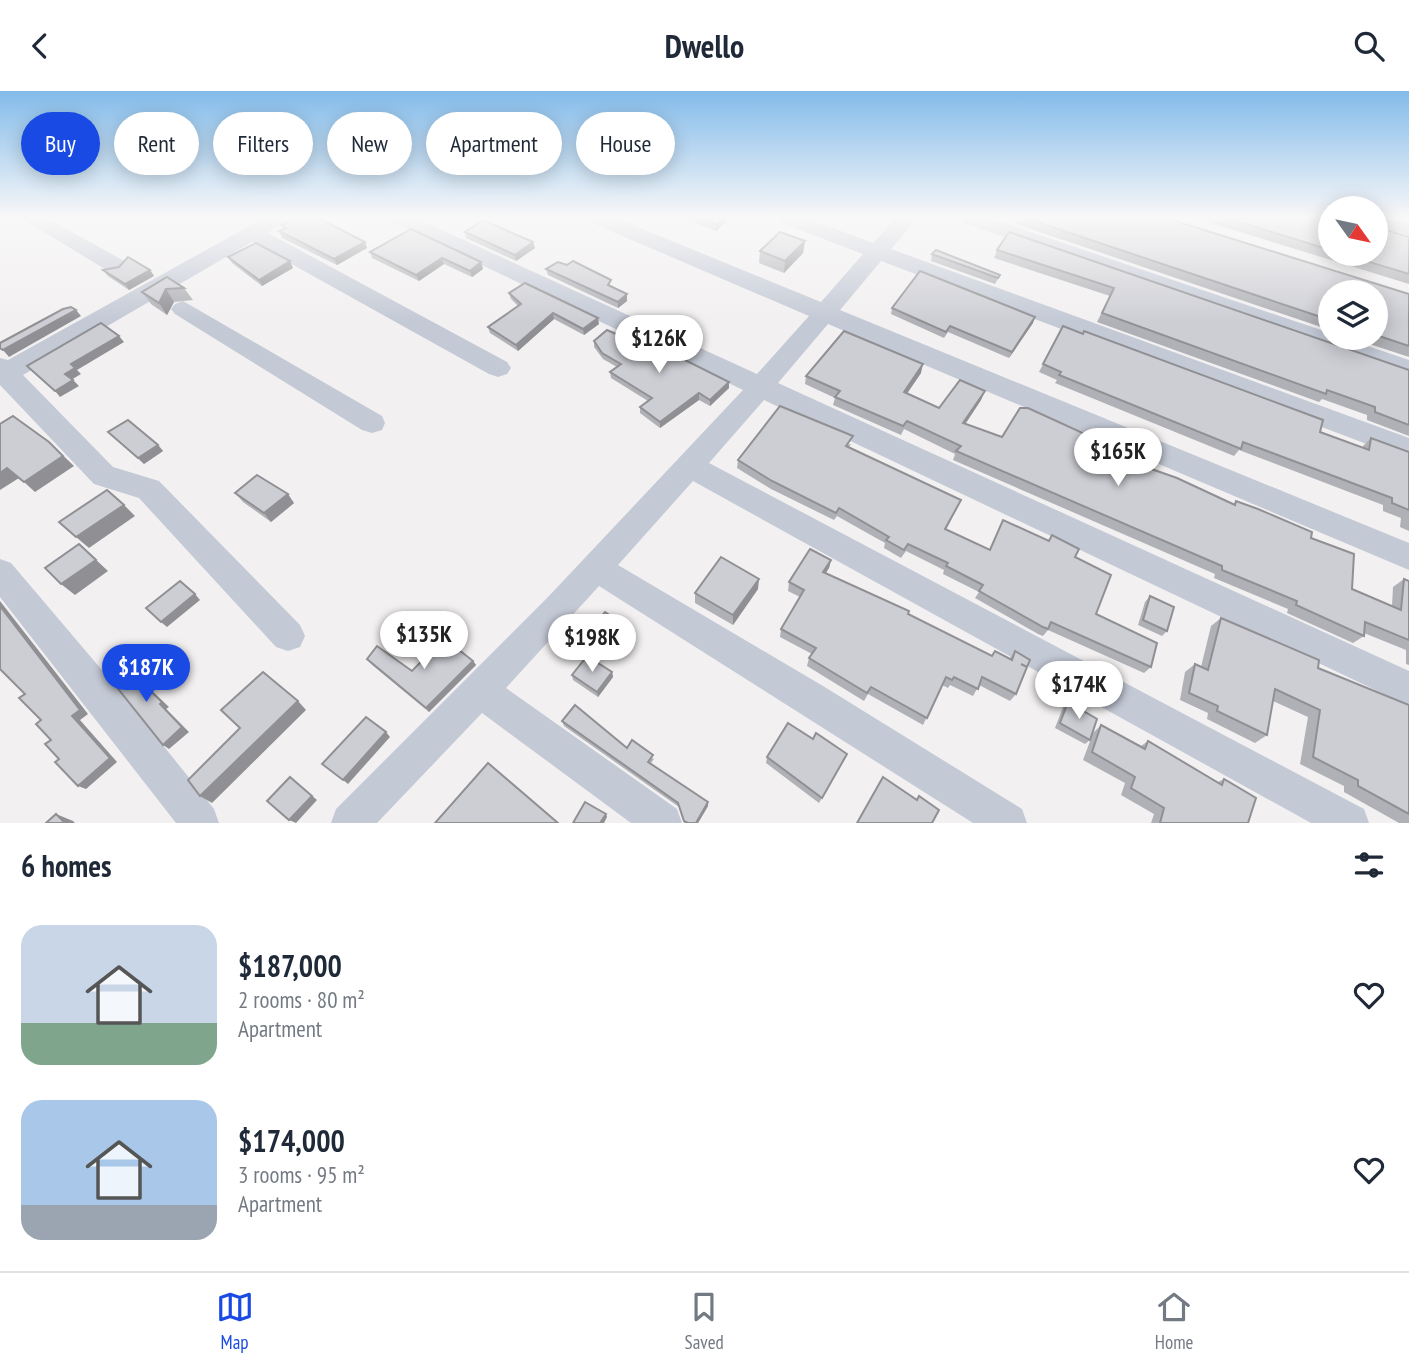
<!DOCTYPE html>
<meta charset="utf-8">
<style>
:root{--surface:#fff;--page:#f2f2f3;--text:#1f2937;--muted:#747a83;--line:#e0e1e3;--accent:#194ae3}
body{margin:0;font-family:"PT Sans Narrow",sans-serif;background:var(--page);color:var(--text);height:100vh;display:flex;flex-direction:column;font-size:26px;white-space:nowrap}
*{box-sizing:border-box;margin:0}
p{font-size:23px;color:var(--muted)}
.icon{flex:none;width:38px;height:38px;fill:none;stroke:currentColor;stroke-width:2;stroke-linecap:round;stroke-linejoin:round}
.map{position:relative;height:732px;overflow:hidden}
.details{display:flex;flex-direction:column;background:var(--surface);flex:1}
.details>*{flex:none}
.top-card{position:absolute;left:21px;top:21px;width:700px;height:63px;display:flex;gap:14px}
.needle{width:46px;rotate:123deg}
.controls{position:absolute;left:1318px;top:105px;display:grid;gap:14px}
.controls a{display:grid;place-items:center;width:70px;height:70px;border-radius:50%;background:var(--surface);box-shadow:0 4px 18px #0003;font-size:35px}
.price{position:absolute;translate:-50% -60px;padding:0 16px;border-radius:24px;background:#fff;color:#222;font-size:23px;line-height:46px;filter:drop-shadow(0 2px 4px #0008)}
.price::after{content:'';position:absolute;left:50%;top:42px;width:21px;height:16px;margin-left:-10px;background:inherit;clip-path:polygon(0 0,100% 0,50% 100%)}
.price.active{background:var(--accent);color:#fff}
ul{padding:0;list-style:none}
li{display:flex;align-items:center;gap:21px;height:175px;padding:0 21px}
li span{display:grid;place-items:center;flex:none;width:196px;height:140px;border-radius:21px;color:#555}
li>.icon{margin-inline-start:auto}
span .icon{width:84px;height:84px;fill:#fffc;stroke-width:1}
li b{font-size:30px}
h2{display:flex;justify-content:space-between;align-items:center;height:84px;padding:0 21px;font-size:30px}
.chip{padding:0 24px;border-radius:32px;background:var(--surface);box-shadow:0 4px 18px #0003;font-size:24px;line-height:63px}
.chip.active{background:var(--accent);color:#fff}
header{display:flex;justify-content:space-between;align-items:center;height:91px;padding:0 21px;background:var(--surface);font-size:32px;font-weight:700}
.dock{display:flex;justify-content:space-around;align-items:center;height:98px;border-top:2px solid var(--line);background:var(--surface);font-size:19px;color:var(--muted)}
.dock a{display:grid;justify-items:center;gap:4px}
.dock .active{color:var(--accent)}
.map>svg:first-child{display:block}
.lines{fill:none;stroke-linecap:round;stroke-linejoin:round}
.street{fill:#c3c9d5;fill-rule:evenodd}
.wall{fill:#b0b1b6}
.shaded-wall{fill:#909094}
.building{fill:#cdced4;stroke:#909094;stroke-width:2}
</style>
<header><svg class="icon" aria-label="back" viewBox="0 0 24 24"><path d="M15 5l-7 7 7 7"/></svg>Dwello<svg class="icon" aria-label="search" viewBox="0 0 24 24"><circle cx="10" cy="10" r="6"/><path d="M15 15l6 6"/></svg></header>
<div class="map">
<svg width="1409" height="732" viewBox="0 0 1409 732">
<rect width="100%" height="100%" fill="#f2f0f0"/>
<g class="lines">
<!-- street -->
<g class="street">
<polygon points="23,128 49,128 124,170 127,175 124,180 108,180"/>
<polygon points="262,128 288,128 268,142 507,271 511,277 507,283 498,286 489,283 252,151 23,284 113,376 159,390 300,534 305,545 300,556 288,560 276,556 139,407 94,393 0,294 0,267 8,269"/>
<polygon points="391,128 418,128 757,283 809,225 592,132 589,128 618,128 821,211 863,163 782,132 779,128 809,128 873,152 895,128 916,128 891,158 1409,347 1409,369 881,170 840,219 1409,452 1409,479 828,233 778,292 1409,580 1409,615 764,309 709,372 1364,718 1369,732 1311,732 693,390 618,474 823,595 1022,718 1027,732 973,732 599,495 506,597 677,718 682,732 631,732 482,622 377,732 331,732 336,718 549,505 743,299 394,132"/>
<polygon points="961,128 992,128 1330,242 1330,247 1344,247 1409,269 1409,287 964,132"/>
<polygon points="1376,128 1409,131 1409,144 1376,135"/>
<polygon points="183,210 382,325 385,332 382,339 372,342 362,339 175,223 171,218 175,213"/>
<polygon points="0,468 11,472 118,598 214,718 219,732 176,732 0,506"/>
</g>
</g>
<!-- wall -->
<g class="wall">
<polygon points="686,128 727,128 727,130 716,140"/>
<polygon points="1018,128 1169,128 1409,203 1409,266 1351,247 1376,247 1376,201 1330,201 1330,239 1016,133"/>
<polygon points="1198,128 1330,128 1330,163 1376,163 1383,138 1409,146 1409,193"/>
<polygon points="282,134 365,151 367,157 337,174 282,147 279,140 284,138"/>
<polygon points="411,138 481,171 483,178 472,186 444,173 419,190 372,167 370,161"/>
<polygon points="465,141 535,157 516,170 466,147"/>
<polygon points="805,150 803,162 784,182 759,172 760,160"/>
<polygon points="997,159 1409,279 1409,345 1367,329 1367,324 1322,308 1319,311 1097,231 1110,205 994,167"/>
<polygon points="932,163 1000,184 995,193 931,170"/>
<polygon points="228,166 293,177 262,195 232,172"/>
<polygon points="546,178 612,196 627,203 627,210 618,217 548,184"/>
<polygon points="103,179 150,179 154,185 129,199 108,185"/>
<polygon points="184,197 193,209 174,211 167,224 151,213 142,201"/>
<polygon points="509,202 599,233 584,244 554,228 518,260 490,242 488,236 518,215 511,208"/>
<polygon points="892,217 1033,232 1009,267 948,241 944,247 891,223"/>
<polygon points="1063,235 1320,341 1363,357 1363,355 1371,347 1409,361 1409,440 1400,436 1401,427 1383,420 1383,414 1239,359 1234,365 1055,292 1057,289 1039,281"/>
<polygon points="594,250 657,261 729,291 729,297 710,315 699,309 660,337 640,322 640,316 648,310 611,287 610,281 617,276 603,268 594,256"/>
<polygon points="921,282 907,302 939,317 985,300 981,309 965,333 1002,346 1117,366 1233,413 1236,410 1311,447 1352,498 1392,515 1393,496 1404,488 1409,490 1409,574 1406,573 1406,559 1364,542 1364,545 1353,552 1287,522 1288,518 1214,487 1215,483 953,369 955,363 904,338 901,344 833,314 835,307 805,293 806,285"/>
<polygon points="108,341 158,354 163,360 144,373"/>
<polygon points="851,353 849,356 957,417 946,439 989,459 1003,429 1048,450 1052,444 1075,466 1096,523 1151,576 1144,582 1048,539 1043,545 1038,543 975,507 979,501 943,483 944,479 906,460 901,467 884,457 885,452 837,425 834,429 771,398 737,377 738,369"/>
<polygon points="235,402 294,412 271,431 243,411"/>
<polygon points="831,469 829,477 825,482 991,565 995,560 1009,568 1015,560 1016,603 1010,610 979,594 973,605 950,594 948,597 942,594 923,634 868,603 864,610 807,575 809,567 812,563 780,546 781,538 800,506 788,500 789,491"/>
<polygon points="758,498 733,534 695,512 695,502"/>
<polygon points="1150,505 1167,540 1162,545 1138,534 1145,511"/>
<polygon points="1221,527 1318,577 1409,614 1409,732 1399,732 1344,701 1344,695 1300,673 1308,626 1273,610 1267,644 1255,652 1207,628 1208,622 1180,609 1185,581 1195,573 1201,576 1211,535"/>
<polygon points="591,538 623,538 610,555 592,543"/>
<polygon points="367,568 412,580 473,570 476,574 429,621 371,573"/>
<polygon points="612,581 613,586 598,606 573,589 572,584"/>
<polygon points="1068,611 1090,649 1085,653 1055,637 1063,616"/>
<polygon points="562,630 654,668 651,672 708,715 698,732 684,732 679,716 564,635"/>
<polygon points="1101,634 1141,655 1148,650 1218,691 1224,688 1248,732 1151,732 1154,723 1121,704 1125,692 1083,669 1093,642"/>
<polygon points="813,648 844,669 819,712 766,672 767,666"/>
</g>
<!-- shaded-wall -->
<g class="shaded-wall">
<polygon points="723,128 727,128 727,130 716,140 717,134"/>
<polygon points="805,150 803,162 784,182 785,170"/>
<polygon points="365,151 367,157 337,174 334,168"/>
<polygon points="533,151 535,157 516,170 515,164"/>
<polygon points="442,167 444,173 419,190 416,184"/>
<polygon points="290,170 293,177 262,195 259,189"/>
<polygon points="481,171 483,178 472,186 470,180"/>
<polygon points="150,179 154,185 129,199 125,193"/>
<polygon points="166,198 174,211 167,224 159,212"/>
<polygon points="627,203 627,210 618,217 618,211"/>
<polygon points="76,219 81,225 9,266 3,259"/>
<polygon points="553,222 554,228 518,260 516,254"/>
<polygon points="1035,226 1033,232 1009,267 1012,261"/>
<polygon points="598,227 599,233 584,244 583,238"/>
<polygon points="119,245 124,251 77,279 81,283 71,289 65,283 71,273"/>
<polygon points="923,273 921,282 902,310 904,301"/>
<polygon points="73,289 79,295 60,306 55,300"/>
<polygon points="729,291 729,297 710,315 710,309"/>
<polygon points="985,300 981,309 960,341 963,332"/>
<polygon points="699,302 699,309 660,337 660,331"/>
<polygon points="49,351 74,375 35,401 24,391"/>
<polygon points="158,354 163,360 144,373 138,367"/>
<polygon points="7,377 19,387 0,399 0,382"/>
<polygon points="288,403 294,412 271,431 264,422"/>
<polygon points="124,414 135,425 89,457 76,446"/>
<polygon points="79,453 108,480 75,504 61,493"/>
<polygon points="831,469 829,477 821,490 823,481"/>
<polygon points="759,488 758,498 733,534 733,524"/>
<polygon points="195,503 200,509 167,536 161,531"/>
<polygon points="0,510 88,623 80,629 117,671 86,698 78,695 72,625 0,515"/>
<polygon points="622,533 623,538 610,555 608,550"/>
<polygon points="473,570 476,574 429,621 426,617"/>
<polygon points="125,576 132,581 169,616 166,618 189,641 169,658 163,654"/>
<polygon points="612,581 613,586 598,606 597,601"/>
<polygon points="298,610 306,619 212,712 200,705"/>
<polygon points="386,641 390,646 348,693 343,689"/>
<polygon points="290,686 317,709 296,732 289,729"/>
<polygon points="708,711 708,715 698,732 696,732"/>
<polygon points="56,723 73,730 75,732 65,732"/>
<polygon points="606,723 607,726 604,732 600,732"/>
</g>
<!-- building -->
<g class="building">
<polygon points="293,128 320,128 365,151 334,168 279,140 286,137 282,134"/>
<polygon points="702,128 723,128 717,134"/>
<polygon points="1028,128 1169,128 1409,203 1409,255 1376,244 1376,201 1330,201 1330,229"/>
<polygon points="1230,128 1330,128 1330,159"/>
<polygon points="1376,128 1381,128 1383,138 1409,146 1409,183 1343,163 1376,163"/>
<polygon points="483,129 533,151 515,164 465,141"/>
<polygon points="411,138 481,171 470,180 442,167 416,184 370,161"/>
<polygon points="780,141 805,150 785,170 760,160"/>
<polygon points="1009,141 1409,279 1409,334 1375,321 1375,316 1327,299 1326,303 1102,222 1114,197 997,159"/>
<polygon points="256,152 290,170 259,189 228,166"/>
<polygon points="936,159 1000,184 998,187 932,163"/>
<polygon points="128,166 150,179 125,193 103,179 119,176"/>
<polygon points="573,170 611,189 608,194 627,203 618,211 546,178 558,171 567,174"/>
<polygon points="920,180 1035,226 1012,261 950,235 946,241 892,217"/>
<polygon points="167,186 184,197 166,198 159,212 142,201"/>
<polygon points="525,192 598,227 583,238 553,222 516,254 488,236 521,213 509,202"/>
<polygon points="71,216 76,219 3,259 0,257 0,252 63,218"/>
<polygon points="101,232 119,245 71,273 75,277 65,283 73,289 55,300 27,275"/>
<polygon points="1063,235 1083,243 1084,240 1323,329 1320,341 1369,359 1371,347 1409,361 1409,419 1392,412 1392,407 1243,351 1241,358 1059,284 1061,281 1043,273"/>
<polygon points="607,239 657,261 661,257 729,291 710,309 699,302 660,331 640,316 652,307 610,281 621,273 602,262 594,250"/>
<polygon points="844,240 923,273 904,301 939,317 960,289 985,300 963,332 1002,346 1020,317 1028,317 1120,359 1117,366 1177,387 1235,414 1236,410 1258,418 1312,441 1311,447 1354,463 1352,498 1401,519 1404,488 1409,490 1409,549 1365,531 1364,545 1296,514 1297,510 1222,479 1222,475 956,360 961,355 907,330 903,335 835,306 840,300 806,285"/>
<polygon points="780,315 853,345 846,355 961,409 945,438 990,459 1003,429 1049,450 1052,444 1079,458 1075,466 1111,484 1096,523 1157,552 1151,576 1051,531 1048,538 1043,536 979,500 983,494 946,475 948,472 908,453 904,459 886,449 889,446 839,417 836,422 772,390 738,369"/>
<polygon points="13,325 49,351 63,365 24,391 7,377 0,382 0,333"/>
<polygon points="128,329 158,354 138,367 108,341"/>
<polygon points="257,384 288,403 264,422 235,402"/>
<polygon points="107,399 124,414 76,446 59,431"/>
<polygon points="79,453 96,469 61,493 45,477"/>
<polygon points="810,458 831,469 823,481 909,520 908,523 992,565 995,560 1012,569 1015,560 1030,569 1027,576 1021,573 1027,576 1016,603 982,586 978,598 954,586 952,589 946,586 927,627 871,596 867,602 809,567 816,557 781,538 804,499 789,491"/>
<polygon points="721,466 759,488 733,524 695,502"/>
<polygon points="180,490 195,503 161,531 146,517"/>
<polygon points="1150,505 1174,516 1167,540 1143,529"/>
<polygon points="0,515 80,619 72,625 110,667 78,695 55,671 59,668 45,653 51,649 36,633 41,629 19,607 25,603 0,578"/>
<polygon points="605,521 622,533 608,550 591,538"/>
<polygon points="1221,527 1319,569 1318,577 1409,614 1409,723 1358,695 1358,689 1313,666 1320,619 1275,598 1267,644 1217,620 1218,615 1189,602 1195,573 1208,579"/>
<polygon points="444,547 473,570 426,617 367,568 377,555 412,580"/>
<polygon points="587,565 612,581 597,601 572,584"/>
<polygon points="119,575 125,576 162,611 160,613 182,636 163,654 108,585"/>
<polygon points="263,581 298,610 200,705 188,689 240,637 221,619"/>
<polygon points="1068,611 1097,628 1090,649 1060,632"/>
<polygon points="575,614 627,657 632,649 653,664 648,671 708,711 696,732 688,732 684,730 678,712 562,630"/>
<polygon points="366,626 386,641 343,689 322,673"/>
<polygon points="788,632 813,648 816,642 847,663 822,707 767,666"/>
<polygon points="1101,634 1145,658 1148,650 1222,694 1224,688 1256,707 1248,732 1160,732 1164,717 1131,697 1135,686 1092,661"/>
<polygon points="488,672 558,732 435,732"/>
<polygon points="290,686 312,705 289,729 267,710"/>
<polygon points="883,686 917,709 919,705 939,719 932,732 857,732"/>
<polygon points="585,711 606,723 600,732 573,732"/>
<polygon points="56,723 65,732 46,732"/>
</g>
<!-- sky -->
<linearGradient id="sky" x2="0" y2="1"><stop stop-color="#83bbea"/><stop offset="0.55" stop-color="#f9f8f8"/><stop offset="1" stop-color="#f9f8f8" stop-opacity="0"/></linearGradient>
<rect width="1409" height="231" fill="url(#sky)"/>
</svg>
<div class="controls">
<a><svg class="needle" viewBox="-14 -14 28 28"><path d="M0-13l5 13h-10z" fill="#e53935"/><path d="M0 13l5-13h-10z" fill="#747a83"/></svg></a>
<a><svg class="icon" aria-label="layers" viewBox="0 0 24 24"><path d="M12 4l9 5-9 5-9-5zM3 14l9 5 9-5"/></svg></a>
</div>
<b class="price" style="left:659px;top:284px">$126K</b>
<b class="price" style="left:1118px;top:397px">$165K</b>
<b class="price" style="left:424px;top:580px">$135K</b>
<b class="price" style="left:592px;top:583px">$198K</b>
<b class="price active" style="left:146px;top:613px">$187K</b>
<b class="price" style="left:1079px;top:630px">$174K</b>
<div class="top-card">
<a class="chip active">Buy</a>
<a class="chip">Rent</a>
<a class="chip">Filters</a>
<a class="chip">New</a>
<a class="chip">Apartment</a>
<a class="chip">House</a>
</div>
</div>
<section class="details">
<h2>6 homes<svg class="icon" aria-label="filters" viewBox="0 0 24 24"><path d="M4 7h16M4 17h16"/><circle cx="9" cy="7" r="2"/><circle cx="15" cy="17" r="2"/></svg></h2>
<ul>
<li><span style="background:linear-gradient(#c9d6e8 70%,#7fa58c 0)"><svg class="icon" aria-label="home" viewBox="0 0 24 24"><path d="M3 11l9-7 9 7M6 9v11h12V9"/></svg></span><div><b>$187,000</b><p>2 rooms · 80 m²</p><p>Apartment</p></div><svg class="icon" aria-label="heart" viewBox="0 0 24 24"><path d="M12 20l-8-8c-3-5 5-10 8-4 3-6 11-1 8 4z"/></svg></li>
<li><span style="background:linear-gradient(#a9c7e8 75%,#9aa5b1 0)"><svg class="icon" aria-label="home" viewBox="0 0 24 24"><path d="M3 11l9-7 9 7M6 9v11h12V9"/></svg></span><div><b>$174,000</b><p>3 rooms · 95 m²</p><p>Apartment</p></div><svg class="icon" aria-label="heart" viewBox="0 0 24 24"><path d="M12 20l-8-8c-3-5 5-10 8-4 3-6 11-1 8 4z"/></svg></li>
</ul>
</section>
<nav class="dock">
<a class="active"><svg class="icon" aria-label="map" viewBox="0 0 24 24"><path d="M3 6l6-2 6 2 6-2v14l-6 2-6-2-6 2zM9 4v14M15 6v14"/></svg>Map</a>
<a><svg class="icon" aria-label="saved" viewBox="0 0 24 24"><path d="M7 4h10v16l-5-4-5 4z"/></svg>Saved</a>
<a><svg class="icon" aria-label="home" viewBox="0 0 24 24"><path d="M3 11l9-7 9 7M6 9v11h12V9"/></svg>Home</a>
</nav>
